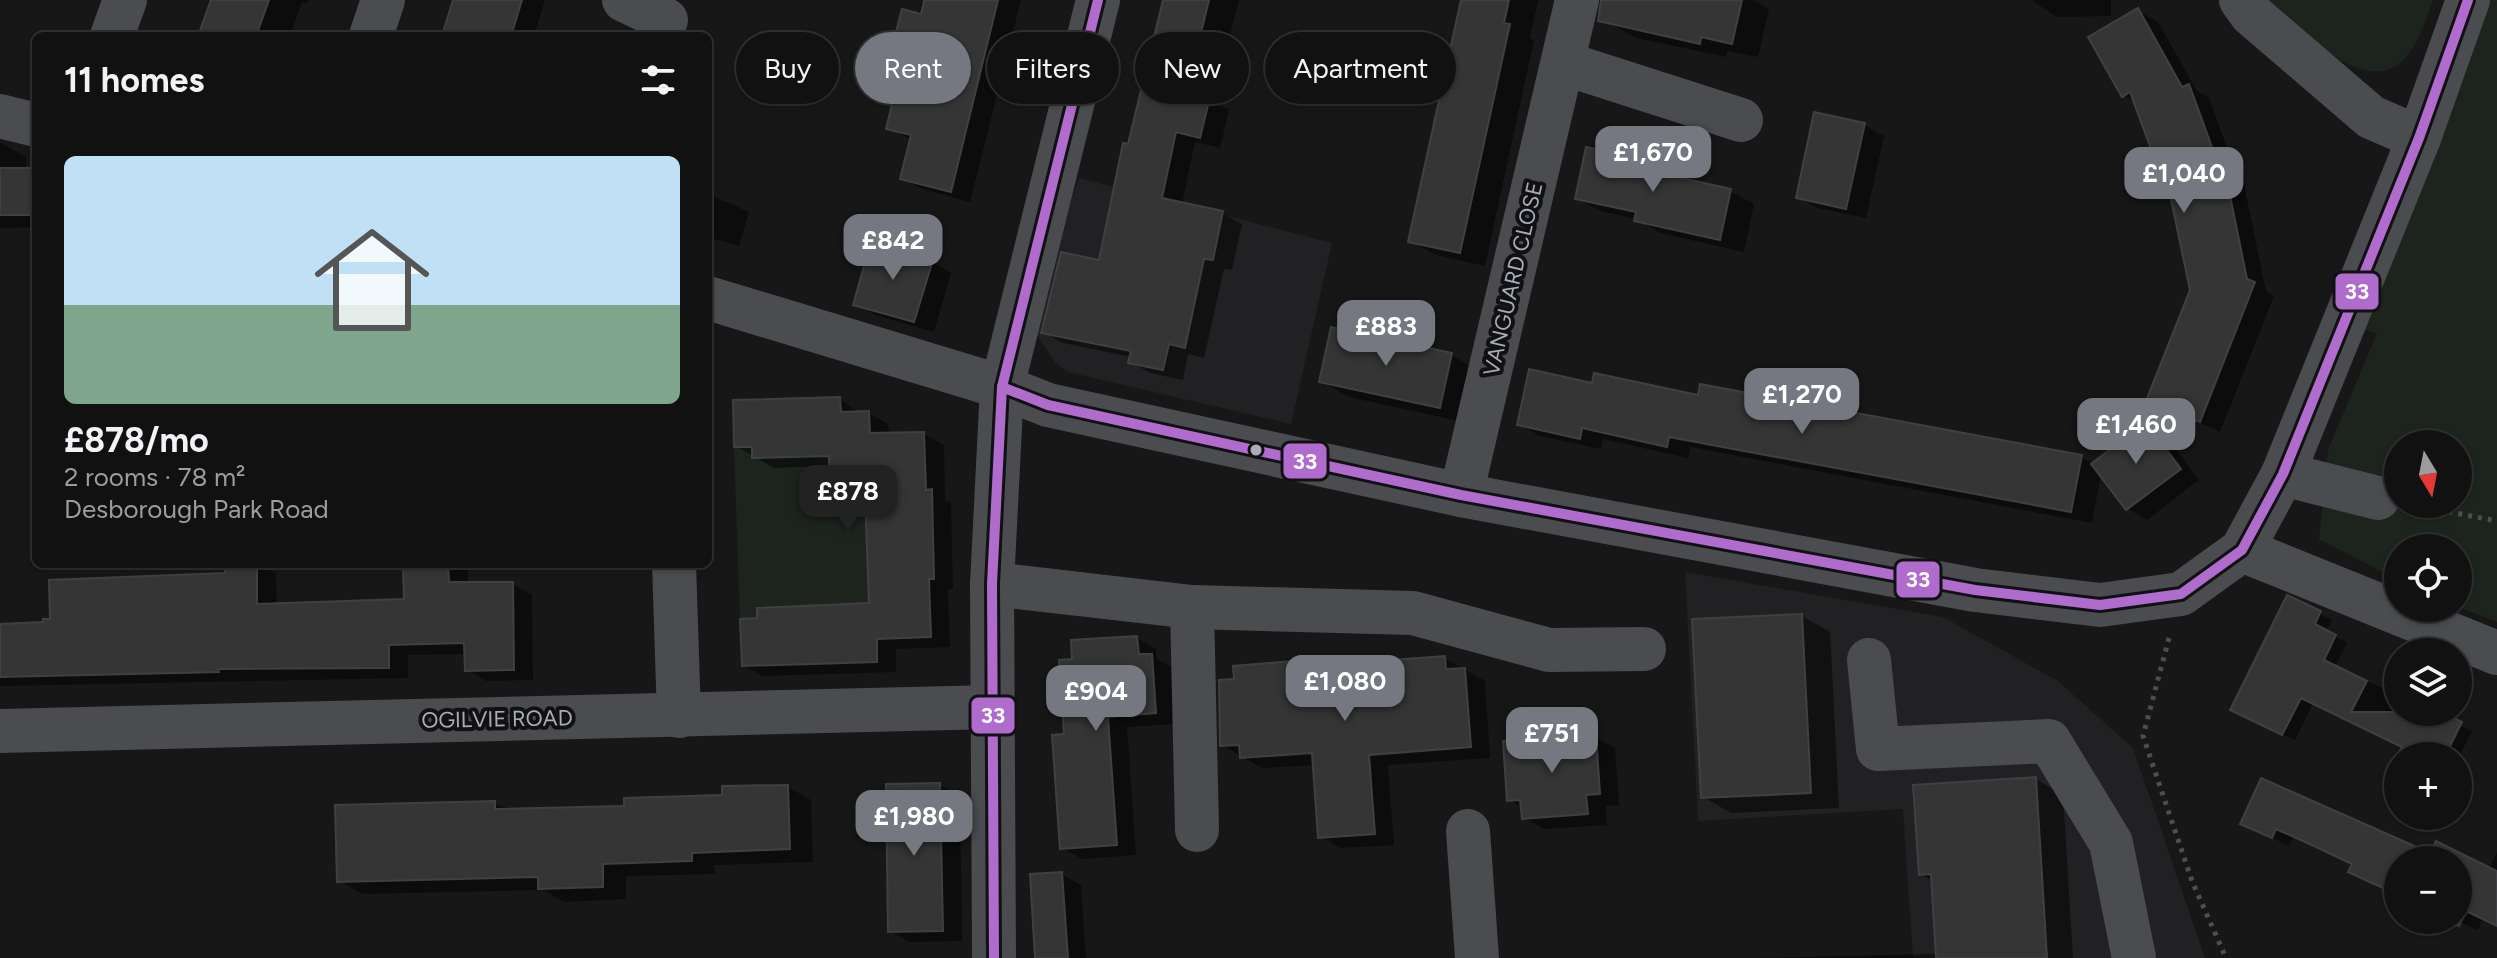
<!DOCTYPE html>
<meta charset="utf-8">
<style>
:root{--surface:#111;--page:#1e1f1f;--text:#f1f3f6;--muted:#9c9d9f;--line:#303131;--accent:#757880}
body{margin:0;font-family:Figtree,sans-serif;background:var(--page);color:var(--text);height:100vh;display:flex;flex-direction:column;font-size:30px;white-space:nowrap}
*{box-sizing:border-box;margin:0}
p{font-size:26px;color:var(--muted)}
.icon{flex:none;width:44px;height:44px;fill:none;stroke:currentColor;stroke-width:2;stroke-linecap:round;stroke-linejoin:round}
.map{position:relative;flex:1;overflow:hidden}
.drawer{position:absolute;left:32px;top:32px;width:680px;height:536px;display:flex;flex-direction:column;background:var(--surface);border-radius:12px;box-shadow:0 2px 6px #0004,0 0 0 2px var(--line)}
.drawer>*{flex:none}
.hud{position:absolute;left:736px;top:32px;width:760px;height:72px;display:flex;gap:16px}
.needle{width:52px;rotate:170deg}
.controls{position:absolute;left:2384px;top:430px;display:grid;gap:16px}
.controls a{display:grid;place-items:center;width:88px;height:88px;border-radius:50%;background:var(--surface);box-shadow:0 2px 6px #0004,0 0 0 2px var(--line);font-size:40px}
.price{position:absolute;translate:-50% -68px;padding:0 18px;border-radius:16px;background:var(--accent);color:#fff;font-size:26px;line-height:52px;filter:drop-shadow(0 2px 4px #0008)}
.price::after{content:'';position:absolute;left:50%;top:48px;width:24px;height:18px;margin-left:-12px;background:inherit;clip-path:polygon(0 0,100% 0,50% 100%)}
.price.current{background:#222;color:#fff}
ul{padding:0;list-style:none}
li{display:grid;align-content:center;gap:16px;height:424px;padding:0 32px}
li+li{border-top:2px solid var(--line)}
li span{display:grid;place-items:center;height:248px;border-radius:12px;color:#555}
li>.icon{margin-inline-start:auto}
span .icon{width:144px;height:144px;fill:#fffc;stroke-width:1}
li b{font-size:34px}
h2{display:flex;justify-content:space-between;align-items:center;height:96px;padding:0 32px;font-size:34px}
.pill{padding:0 28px;border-radius:36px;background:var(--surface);box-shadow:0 2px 6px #0004,0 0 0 2px var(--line);font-size:28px;line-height:72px}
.pill.current{background:var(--accent);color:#fff}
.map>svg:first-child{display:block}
.built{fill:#212123}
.green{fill:#1d241e;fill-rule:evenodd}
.shadow{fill:#0007}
.building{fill:#353536;stroke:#3f4043;stroke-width:2}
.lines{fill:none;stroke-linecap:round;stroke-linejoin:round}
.path{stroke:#4d4e52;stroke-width:5;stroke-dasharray:4 6;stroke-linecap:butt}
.minor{stroke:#4b4c50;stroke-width:44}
.bus-1-casing{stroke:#111113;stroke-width:16}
.bus-1{stroke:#b06ccc;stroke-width:10}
.bus-dot{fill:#a8adb8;stroke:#111113;stroke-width:3}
.labels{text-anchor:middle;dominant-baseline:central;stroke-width:8;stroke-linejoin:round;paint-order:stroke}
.street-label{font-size:22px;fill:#a8adb8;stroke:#111113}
.line-badge{stroke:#111113;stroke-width:3}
.badge-label{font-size:22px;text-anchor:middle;font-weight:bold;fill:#fff}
</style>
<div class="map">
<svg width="2497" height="958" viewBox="0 0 2497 958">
<rect width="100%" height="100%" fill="#171717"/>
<!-- built -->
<g class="built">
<polygon points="1079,178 1332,243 1291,424 1068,372 1055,362 1034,331 1051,250"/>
<polygon points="1685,572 1943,617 2058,681 2133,748 2205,958 1913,958 1903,809 1698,821"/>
</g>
<!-- green -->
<g class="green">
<path d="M2263 0H2433C2426 19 2420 40 2407 56 2368 104 2295 26 2263 0Z"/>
<path d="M2482 0H2497V622L2458 607V548H2398V580L2319 539 2328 450 2377 333 2358 328ZM2398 444H2458V504H2398Z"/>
<path d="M828 444 830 470 876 469C861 518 863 555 880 604L757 608V618L740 619 734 447H752V457Z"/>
</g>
<!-- shadow -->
<g class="shadow">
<polygon points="213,0 309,0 307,4 302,2 290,36 201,36"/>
<polygon points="454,0 545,0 534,36 442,36"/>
<polygon points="922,0 1021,0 970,202 922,189 902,178 912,140 888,128 906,57 894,50 918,15"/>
<polygon points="1166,0 1239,0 1230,35 1223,33 1207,98 1229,110 1220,148 1195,142 1182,204 1222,213 1242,224 1232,270 1224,269 1204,358 1188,354 1183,380 1150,373 1131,362 1132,357 1063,343 1044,332 1100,262"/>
<polygon points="1463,0 1538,0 1530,38 1534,40 1485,266 1436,255 1410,241"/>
<polygon points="1615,0 1753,0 1769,9 1758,57 1727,51 1726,57 1636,38 1610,23"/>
<polygon points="2031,0 2111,0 2111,16 2057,17"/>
<polygon points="2138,11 2158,22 2197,91 2209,98 2239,181 2244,185 2266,291 2274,296 2220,432 2148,400 2192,290 2168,171 2160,166 2137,103 2123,95"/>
<polygon points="1864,125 1884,136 1866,218 1818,208 1798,197"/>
<polygon points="0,142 26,157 26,170 36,170 36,227 0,228"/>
<polygon points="1647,162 1670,176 1730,191 1754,204 1744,252 1660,233 1637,219 1600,211 1577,198"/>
<polygon points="708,194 749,212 739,246 708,237"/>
<polygon points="932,262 951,273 934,332 875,315 855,304"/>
<polygon points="1451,355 1479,371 1468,423 1349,397 1321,381"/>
<polygon points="1594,385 1700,398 2081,457 2094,464 2146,425 2166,436 2199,480 2147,520 2128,509 2101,474 2092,523 1690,447 1688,458 1603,439 1601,449 1540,436 1519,424"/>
<polygon points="840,399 860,413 869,413 888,424 889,435 924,434 944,445 945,500 951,503 953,589 948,589 950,647 896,649 896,672 763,676 743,665 871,605 866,480 851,481 831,466 774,468 736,446"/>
<polygon points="227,564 259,564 276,574 277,605 406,601 405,564 468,564 468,584 512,584 532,595 533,680 486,681 467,670 466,654 408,655 408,678 0,686 0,626 45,624 227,575"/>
<polygon points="2288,598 2332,620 2326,632 2347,643 2335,667 2398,695 2398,712 2434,712 2472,731 2458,759 2458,756 2403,756 2404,747 2313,703 2295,740 2244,716"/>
<polygon points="1802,616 1830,632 1839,808 1731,813 1703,797"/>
<polygon points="1137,638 1156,649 1157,659 1171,667 1175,724 1127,727 1136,855 1082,859 1062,848 1066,736 1075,661"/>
<polygon points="1444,658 1485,681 1490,758 1388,765 1394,845 1340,848 1320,836 1315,765 1262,768 1222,745 1236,681 1293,663 1302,669"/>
<polygon points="1595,737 1615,748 1619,805 1606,806 1607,825 1544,829 1524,818 1523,808 1509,800"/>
<polygon points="2036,779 2063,795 2073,958 1760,958 1938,954 1933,881 1920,874"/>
<polygon points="940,785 960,797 962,941 910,942 890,931"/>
<polygon points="788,787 811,800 813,862 714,865 715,874 626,876 626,899 564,902 543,890 363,894 339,881 494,803 508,810 626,808"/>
<polygon points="2243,823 2431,855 2437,844 2489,869 2497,852 2497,926 2483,919 2478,930 2455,920 2458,920 2458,860 2398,860 2398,895 2351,872 2354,864 2293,837 2289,846"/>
<polygon points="1061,874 1081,885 1086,958 1037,958"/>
</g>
<!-- building -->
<g class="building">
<polygon points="211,0 269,0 256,36 198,36"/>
<polygon points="453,0 522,0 511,36 442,36"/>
<polygon points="924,0 998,0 951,192 900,179 911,135 886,129 904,54 891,51 902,9 921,14"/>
<polygon points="1163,0 1209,0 1187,91 1210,97 1200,138 1176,132 1162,198 1223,211 1213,260 1204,259 1185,348 1169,344 1163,370 1128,363 1131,351 1041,333 1061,252 1099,260 1123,143 1128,144"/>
<polygon points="1461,0 1509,0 1504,23 1510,24 1460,253 1408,242"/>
<polygon points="1601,0 1742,0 1732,44 1701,37 1700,44 1598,21"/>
<polygon points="2138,8 2182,87 2189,84 2221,172 2225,171 2247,279 2255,282 2200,422 2146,401 2190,290 2164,166 2158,168 2130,92 2122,97 2088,37"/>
<polygon points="1814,112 1865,123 1846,209 1796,198"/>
<polygon points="1586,147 1648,160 1646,170 1731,189 1720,240 1634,221 1636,212 1575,199"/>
<rect x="0" y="168" width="36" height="47"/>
<polygon points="871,242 933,260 914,322 853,305"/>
<polygon points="1331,327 1452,353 1440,408 1319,382"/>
<polygon points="1529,369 1592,383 1594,373 1698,395 1700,384 2082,455 2071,512 1669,437 1667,447 1582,428 1580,439 1517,425"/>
<polygon points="840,397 841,412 869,411 870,433 924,432 926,490 932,489 934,579 929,579 931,637 877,639 877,662 742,666 740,619 757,618 757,608 869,603 864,469 829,471 829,456 752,458 752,447 734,447 733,400"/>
<polygon points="2146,422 2181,469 2126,510 2091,464"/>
<polygon points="225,564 257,564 257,604 404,599 403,564 448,564 449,582 513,582 514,670 465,671 464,643 389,645 389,668 218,669 219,672 0,677 0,624 43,622 43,619 50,619 49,580 225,573"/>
<polygon points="2287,595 2321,611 2315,624 2336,635 2324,660 2367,681 2351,712 2441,712 2462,722 2445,756 2397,756 2402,747 2301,698 2282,735 2230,710"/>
<polygon points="1802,614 1811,793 1701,798 1692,619"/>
<polygon points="1137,636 1139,654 1152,654 1156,713 1108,717 1117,845 1060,849 1052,735 1064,734 1059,660 1072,659 1071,640"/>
<polygon points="1445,656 1446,669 1465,668 1471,747 1369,755 1375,834 1318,838 1312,753 1240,758 1239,745 1220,746 1219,680 1234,679 1233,666 1293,661 1294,667"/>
<polygon points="1596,735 1600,794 1586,795 1588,814 1522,819 1520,800 1507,801 1503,741"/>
<polygon points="2036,777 2047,958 1936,958 1931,874 1919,875 1913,785"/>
<polygon points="2261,778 2430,853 2436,841 2497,871 2497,926 2466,911 2459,926 2448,920 2458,920 2458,860 2398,860 2398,895 2348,872 2352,864 2314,846 2276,829 2272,838 2240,824"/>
<polygon points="940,783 943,931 888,932 886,784"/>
<polygon points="788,785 790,849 692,853 692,861 603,864 603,887 538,889 538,877 337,882 335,805 495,801 495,809 624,806 624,798 722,795 722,786"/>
<polygon points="1062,872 1068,958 1035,958 1030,874"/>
</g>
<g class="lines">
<!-- path -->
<g class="path">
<polyline points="2419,506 2497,521"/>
<polyline points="2169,638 2143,736 2192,881 2226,958"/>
</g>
<!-- minor -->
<g class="minor">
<polyline points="624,0 666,20"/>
<polyline points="2241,0 2251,14 2371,117 2419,138"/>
<polyline points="112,36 125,0"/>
<polyline points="371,36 383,0"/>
<polyline points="1563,63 1741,120"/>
<polyline points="0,116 36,125"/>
<polyline points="708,298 1002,387 1048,405 1461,495 1975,590 2100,605 2181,594 2242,550 2283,474 2419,138 2468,0"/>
<polyline points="2283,474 2378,498"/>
<polyline points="1461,495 1577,0"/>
<polyline points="2242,550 2497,653"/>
<polyline points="674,564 679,716"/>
<polyline points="992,584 1192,607"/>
<polyline points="1869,660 1878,749 2049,741 2111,843 2134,958"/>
<polyline points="0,731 994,707"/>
<polyline points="1197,830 1192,607 1413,613 1549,650 1644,649"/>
<polyline points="1468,831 1477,958"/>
<polyline points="994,958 992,584 1002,387 1098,0"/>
</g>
<!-- bus-1 casing -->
<g class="bus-1-casing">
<g id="bus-1">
<polyline points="1002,387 1048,405 1461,495 1975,590 2100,605 2181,594 2242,550 2283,474 2419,138 2468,0"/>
<polyline points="994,958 992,584 1002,387 1098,0"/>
</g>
</g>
<!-- bus-1 -->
<use href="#bus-1" class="bus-1"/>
</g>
<!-- markers -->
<circle class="bus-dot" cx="1256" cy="450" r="7"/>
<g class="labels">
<!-- street labels -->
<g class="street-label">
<text transform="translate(1513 279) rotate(-77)">VANGUARD CLOSE</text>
<text transform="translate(497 719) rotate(-1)">OGILVIE ROAD</text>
</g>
</g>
<g class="line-badge">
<rect x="2334" y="272" width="46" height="39" rx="8" fill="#b06ccc"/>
<rect x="1282" y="442" width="46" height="38" rx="8" fill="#b06ccc"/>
<rect x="1895" y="560" width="46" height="39" rx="8" fill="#b06ccc"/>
<rect x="970" y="696" width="46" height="39" rx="8" fill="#b06ccc"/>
</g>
<g class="badge-label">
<text x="2357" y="299">33</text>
<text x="1305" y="469">33</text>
<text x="1918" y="587">33</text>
<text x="993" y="723">33</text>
</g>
</svg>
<div class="controls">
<a><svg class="needle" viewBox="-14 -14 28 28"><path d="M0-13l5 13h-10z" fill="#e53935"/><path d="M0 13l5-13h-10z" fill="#9c9d9f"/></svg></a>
<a><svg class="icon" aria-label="locate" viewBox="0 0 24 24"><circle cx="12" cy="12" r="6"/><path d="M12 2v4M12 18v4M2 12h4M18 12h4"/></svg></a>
<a><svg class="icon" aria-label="layers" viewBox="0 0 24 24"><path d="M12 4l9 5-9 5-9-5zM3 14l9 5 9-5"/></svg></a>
<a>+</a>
<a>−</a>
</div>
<b class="price" style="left:1653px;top:194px">£1,670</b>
<b class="price" style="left:2184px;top:215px">£1,040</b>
<b class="price" style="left:893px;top:282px">£842</b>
<b class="price" style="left:1386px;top:368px">£883</b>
<b class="price" style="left:1802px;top:436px">£1,270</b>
<b class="price" style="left:2136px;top:466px">£1,460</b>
<b class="price current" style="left:848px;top:533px">£878</b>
<b class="price" style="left:1345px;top:723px">£1,080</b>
<b class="price" style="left:1096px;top:733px">£904</b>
<b class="price" style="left:1552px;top:775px">£751</b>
<b class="price" style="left:914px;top:858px">£1,980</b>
<div class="hud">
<a class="pill">Buy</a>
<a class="pill current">Rent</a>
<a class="pill">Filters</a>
<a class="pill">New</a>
<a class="pill">Apartment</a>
</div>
<section class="drawer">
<h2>11 homes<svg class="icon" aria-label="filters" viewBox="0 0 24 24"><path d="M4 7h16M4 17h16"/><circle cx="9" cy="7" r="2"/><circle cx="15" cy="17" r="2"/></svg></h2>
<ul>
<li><span style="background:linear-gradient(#bfe0f5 60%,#7fa58c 0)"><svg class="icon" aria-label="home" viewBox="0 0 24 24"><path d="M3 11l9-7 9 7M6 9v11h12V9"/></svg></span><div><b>£878/mo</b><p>2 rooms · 78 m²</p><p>Desborough Park Road</p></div></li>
</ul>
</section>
</div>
